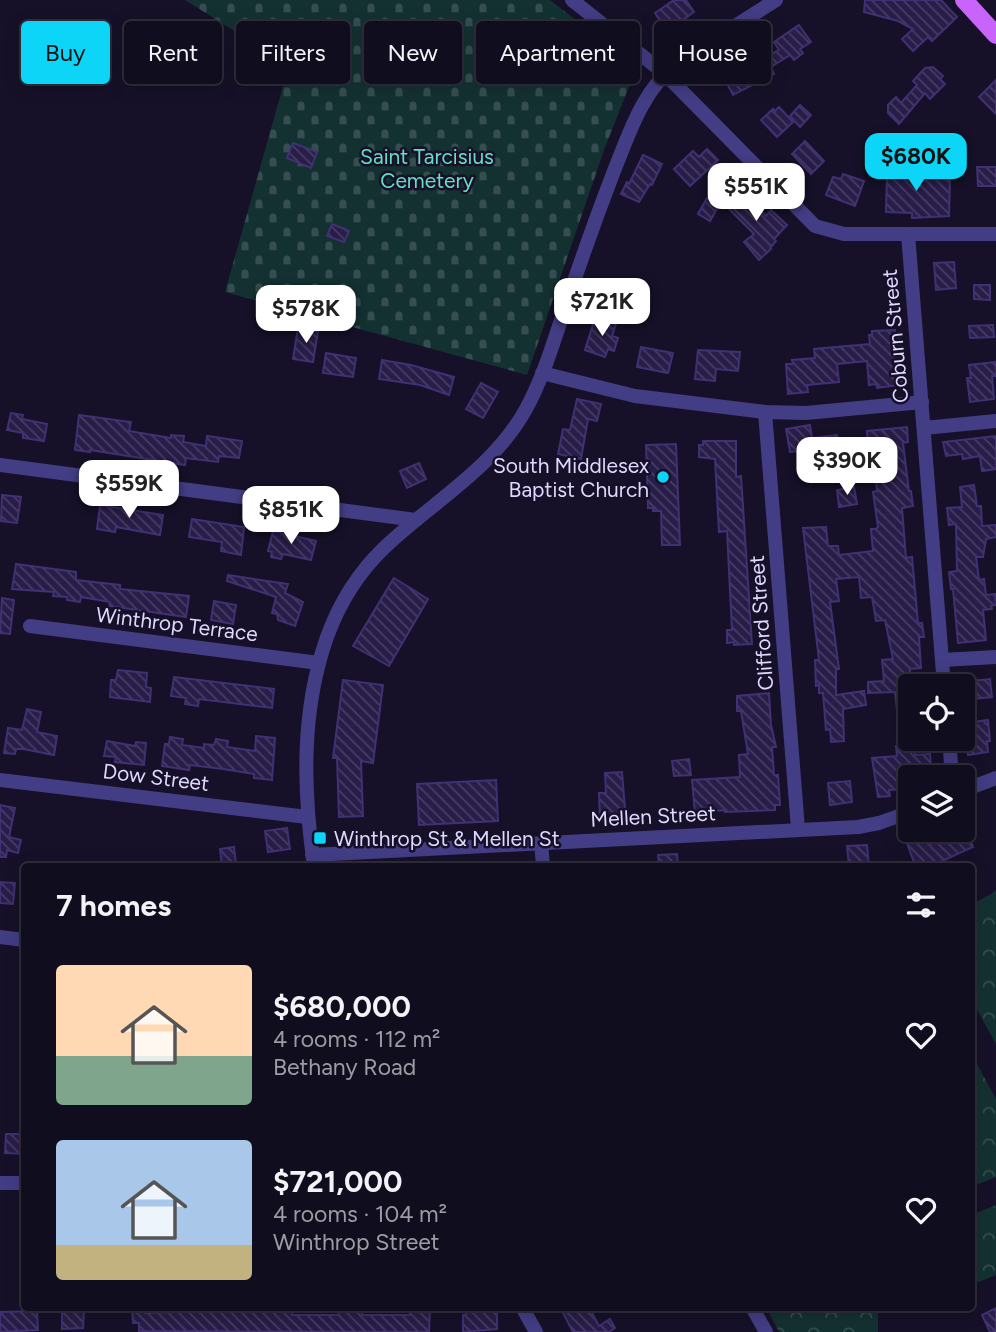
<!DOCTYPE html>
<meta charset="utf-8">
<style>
:root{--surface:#100d1e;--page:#191627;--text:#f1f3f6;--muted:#9c9ca4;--line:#302d3c;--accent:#0cd5f7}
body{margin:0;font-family:Figtree,sans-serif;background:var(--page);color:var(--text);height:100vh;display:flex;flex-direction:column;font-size:26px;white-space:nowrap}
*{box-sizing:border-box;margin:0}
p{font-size:23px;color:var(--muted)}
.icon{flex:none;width:38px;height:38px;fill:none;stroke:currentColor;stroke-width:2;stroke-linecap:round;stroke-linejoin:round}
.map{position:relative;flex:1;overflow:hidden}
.details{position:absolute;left:21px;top:863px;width:954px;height:448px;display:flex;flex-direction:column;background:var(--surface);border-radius:7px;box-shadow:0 4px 18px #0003,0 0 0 2px var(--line)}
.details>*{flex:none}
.banner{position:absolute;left:21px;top:21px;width:956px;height:63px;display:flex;gap:14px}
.tools{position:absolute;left:898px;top:674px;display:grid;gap:14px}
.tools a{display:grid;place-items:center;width:77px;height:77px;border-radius:7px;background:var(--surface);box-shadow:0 4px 18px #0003,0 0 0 2px var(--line);font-size:35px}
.price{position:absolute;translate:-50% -60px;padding:0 16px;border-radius:14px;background:#fff;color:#222;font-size:23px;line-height:46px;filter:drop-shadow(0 2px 4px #0008)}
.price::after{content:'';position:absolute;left:50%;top:42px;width:21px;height:16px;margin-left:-10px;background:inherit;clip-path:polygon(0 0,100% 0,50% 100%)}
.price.on{background:var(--accent);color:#111}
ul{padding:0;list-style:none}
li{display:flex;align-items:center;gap:21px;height:175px;padding:0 35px}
li span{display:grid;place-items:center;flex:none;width:196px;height:140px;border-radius:7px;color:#555}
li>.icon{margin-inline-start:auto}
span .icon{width:84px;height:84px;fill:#fffc;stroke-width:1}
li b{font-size:30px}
h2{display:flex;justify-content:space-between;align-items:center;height:84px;padding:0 35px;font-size:30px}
.tag{padding:0 24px;border-radius:7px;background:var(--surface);box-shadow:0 4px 18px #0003,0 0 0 2px var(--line);font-size:24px;line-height:63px}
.tag.on{background:var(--accent);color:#111}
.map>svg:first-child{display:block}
.cemetery{fill:url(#cemetery-stones)}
.park{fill:url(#park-crowns)}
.building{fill:url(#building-back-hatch);stroke:#413073;stroke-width:2}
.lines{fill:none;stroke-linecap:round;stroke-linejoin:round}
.minor{stroke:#433d85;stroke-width:14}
.major{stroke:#c964fa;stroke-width:18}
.poi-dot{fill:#0cd5f7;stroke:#161128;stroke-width:2.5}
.labels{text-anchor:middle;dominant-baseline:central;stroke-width:5;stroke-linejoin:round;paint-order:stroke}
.park-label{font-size:21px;fill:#66ddc4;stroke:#161128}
.street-label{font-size:21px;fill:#dfd9fe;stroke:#161128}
.poi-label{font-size:21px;fill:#dfd9fe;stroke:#161128;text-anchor:end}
</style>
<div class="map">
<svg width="996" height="1332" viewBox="0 0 996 1332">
<defs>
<pattern id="cemetery-stones" width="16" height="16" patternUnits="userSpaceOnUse" patternTransform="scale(1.75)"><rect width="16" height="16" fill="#143132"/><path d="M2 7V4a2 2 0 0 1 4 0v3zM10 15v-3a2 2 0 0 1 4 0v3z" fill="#364e51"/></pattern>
<pattern id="park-crowns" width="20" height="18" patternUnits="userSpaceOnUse" patternTransform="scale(1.75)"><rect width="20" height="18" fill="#143132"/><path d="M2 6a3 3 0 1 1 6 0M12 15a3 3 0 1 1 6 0" fill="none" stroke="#364e51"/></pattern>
<pattern id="building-back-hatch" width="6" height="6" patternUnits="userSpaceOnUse" patternTransform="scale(1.75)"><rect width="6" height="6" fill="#281d48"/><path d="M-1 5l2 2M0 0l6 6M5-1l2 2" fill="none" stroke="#473d63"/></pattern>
</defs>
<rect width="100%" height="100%" fill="#161128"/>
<!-- cemetery -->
<polygon class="cemetery" points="185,0 550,0 621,55 630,67 630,84 604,150 527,375 225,292 289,65"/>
<!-- park -->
<g class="park">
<polygon points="996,891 996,1044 971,999 971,905"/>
<polygon points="971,1053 996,1099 996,1177 971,1187"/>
<polygon points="996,1205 996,1275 971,1285 971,1215"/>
<polygon points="766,1307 878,1307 878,1332 779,1332"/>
</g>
<!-- building -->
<g class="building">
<polygon points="674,0 686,0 694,12 667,31 655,13"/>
<polygon points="865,0 941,0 957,17 932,41 928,37 913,51 902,39 913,29 898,21 864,12"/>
<polygon points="799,25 811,42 800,49 803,53 794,60 790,55 771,67 774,74 733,95 724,78 739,70 737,67 750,60 752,64 779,50 774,42"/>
<polygon points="933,67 943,76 940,79 945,84 930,99 925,93 899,124 888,113 888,105 896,97 901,103 917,85 913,81 925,68"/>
<polygon points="996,80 996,114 979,97"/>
<polygon points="800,105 811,115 800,127 790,116"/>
<polygon points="779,107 793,122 777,137 761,120 773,109 775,111"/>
<polygon points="805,141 824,161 811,174 792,154"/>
<polygon points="293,143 317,152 311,168 287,158"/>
<polygon points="707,149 718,160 690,186 674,169 693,151 699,157"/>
<polygon points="643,155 662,164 652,185 650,184 639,202 621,194 627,182 629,184"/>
<polygon points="902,159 913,160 913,179 950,179 949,216 912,218 912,213 886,212 887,173 891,173 892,161"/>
<polygon points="977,167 996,167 996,186 978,186"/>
<polygon points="843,174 864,181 855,206 826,195 833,177 841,179"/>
<polygon points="739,188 766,216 771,210 787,225 774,239 776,241 770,248 771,249 759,260 744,242 754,234 724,204"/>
<polygon points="707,198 719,205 710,221 698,214"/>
<polygon points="332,224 349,231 344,242 327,236"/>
<polygon points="954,262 956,288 936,290 934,263"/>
<polygon points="974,285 990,285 990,300 974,299"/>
<polygon points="599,319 616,324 612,336 618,338 614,351 608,349 605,357 585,350 593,324 597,326"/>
<polygon points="993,325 994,337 970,338 969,326"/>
<polygon points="298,328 318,331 313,362 293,359"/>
<polygon points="895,330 895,334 899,333 904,381 899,382 899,385 877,388 876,384 869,385 867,361 837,364 839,382 807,385 808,392 788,394 786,364 793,364 792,360 815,358 814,349 870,344 869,335 872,335 872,331"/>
<polygon points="641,347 673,353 668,373 637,367"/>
<polygon points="698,350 740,352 738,371 716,369 715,381 695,379"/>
<polygon points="326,353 356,358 353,377 323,373"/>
<polygon points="382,360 411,365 454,377 449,395 420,385 379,379"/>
<polygon points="996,362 996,376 992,376 994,399 970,402 967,378 971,378 969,365"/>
<polygon points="481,383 498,392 483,418 466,409"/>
<polygon points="577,399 601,404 597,421 588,419 581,459 558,454 563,429 570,430"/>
<polygon points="11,413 23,415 22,419 47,424 44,441 23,438 23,433 7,430"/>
<polygon points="79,415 131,422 129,431 171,438 171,435 184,436 183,442 206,446 207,436 242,441 239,458 219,456 218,462 186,458 185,465 90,450 90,452 75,450"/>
<polygon points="810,425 812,438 837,435 838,447 800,453 800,451 790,452 786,429"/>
<polygon points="907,427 908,442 903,443 909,491 911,491 913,506 902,508 906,558 912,557 918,623 922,623 924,637 919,637 921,668 910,669 910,744 914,744 915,755 930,754 932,777 910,777 910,789 889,790 890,796 878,797 872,758 897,756 896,746 901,745 895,692 868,693 868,682 884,681 882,660 893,659 885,620 876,621 872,597 861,598 859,577 836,579 839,601 830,602 839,669 836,669 836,695 864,691 866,705 843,709 844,741 831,742 830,729 826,730 823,693 819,693 819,685 816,686 815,660 819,660 803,528 826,527 828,546 838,546 839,555 873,551 871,529 876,529 878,527 873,492 877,491 873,449 868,450 867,431"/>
<polygon points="996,436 996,469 982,471 980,456 963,459 962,454 946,456 943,442"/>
<polygon points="703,441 736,441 736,477 741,476 752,644 734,645 734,642 727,643 727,630 732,630 727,531 719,532 715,459 699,457 699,445 703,445"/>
<polygon points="676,444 680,545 662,545 661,511 653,511 653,508 648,508 646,445"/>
<polygon points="419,463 426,479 407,488 400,471"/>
<polygon points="974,485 977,506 981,506 982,526 996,525 996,537 986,539 983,557 976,557 979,580 984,579 986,595 995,594 996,605 991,606 992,609 983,610 986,640 958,643 953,589 951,589 949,572 957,571 956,524 949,525 947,508 962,507 960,487"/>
<polygon points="854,487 857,504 839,507 837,490"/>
<polygon points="2,495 21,497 17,523 1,521"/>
<polygon points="100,505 163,515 160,535 116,527 115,532 97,529"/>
<polygon points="192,519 244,527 241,555 221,551 222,542 189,537"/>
<polygon points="273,531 316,541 311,560 283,554 281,559 271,557 272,552 268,551"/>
<polygon points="16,564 76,572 76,580 120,585 120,589 189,596 186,617 109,606 110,602 81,597 80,602 67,600 67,597 53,596 54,592 12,589"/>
<polygon points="228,575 288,584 285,593 303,602 295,626 278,620 277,614 272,613 276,597 227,581"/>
<polygon points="394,578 428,599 389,666 353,646"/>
<polygon points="2,598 14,600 10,634 0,633"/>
<polygon points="214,601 236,605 233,624 211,620"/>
<polygon points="118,670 147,673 146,687 151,688 150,702 110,697 111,680 116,680"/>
<polygon points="174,677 274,689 272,708 199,699 198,706 185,704 186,698 171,696"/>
<polygon points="990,679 992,697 963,700 961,682"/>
<polygon points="343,680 383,685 373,763 361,761 363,816 339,817 337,758 333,758"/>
<polygon points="769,693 771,725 776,747 772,747 774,775 778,775 780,805 775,805 775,810 725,812 725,810 695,813 692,780 740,777 739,755 748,754 741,711 737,711 737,696"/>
<polygon points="27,709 41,712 37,732 57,736 54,755 23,749 16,749 15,754 4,753 8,728 22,730"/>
<polygon points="988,720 990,741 987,741 988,752 968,755 965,723"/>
<polygon points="256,736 275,738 272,780 254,778 254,774 223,769 190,765 189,770 162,766 165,744 169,744 170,737 183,739 182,745 204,748 204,744 214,745 216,739 228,741 227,747 255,751"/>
<polygon points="107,741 135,746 136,742 146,743 144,765 115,762 116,757 104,756"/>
<polygon points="689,759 691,775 674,776 672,761"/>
<polygon points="622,772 625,809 622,809 623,820 600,822 599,793 606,793 605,773"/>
<polygon points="496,780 498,821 419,825 417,784"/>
<polygon points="850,781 852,802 830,805 828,783"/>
<polygon points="0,805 15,808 9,837 21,840 18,853 7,850 6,857 0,857"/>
<polygon points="287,828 290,849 268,852 265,831"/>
<polygon points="925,830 931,844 960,831 962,834 967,831 973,847 931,866 924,866 923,862 915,865 905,838"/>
<polygon points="867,845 869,866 849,866 847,846"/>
<polygon points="234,847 236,864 222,866 220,849"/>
<polygon points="677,854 678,866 659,866 658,855"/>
<polygon points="0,882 15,883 13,904 0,903"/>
<polygon points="6,1134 24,1134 24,1154 5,1153"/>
<polygon points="132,1307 145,1307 145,1313 178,1312 178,1307 233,1307 232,1311 292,1312 292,1315 339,1315 339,1308 362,1307 362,1315 410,1315 410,1307 430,1307 429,1332 139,1331 139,1323 133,1323"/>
<polygon points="570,1307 589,1307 599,1326 610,1319 615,1328 609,1332 573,1332 562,1311"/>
<polygon points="996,1308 996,1332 990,1332 982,1315"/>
<polygon points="37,1311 38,1330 0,1332 0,1312"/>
<polygon points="62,1311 84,1311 83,1328 62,1329"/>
<polygon points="466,1312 497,1312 497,1329 463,1332 463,1315 466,1315"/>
</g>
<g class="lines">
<!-- minor -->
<g class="minor">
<polyline points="572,0 664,73 815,226 844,234 996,234"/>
<polyline points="908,234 944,686"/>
<polyline points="542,373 635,396 765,412 806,413 922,402"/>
<polyline points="765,412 798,829"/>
<polyline points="924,428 996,421"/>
<polyline points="0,465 416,520"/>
<polyline points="30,626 319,663"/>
<polyline points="942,660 996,657"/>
<polyline points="949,738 952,777"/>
<polyline points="0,780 307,817"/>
<polyline points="962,791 996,778"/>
<polyline points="541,843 543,866"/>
<polyline points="312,855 858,827 879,823 910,812"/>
<path d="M314 866C303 789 301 711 327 637 339 604 359 572 384 548 432 502 493 469 526 409 544 376 554 340 566 305 581 260 597 215 614 171 630 131 643 90 677 63L776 0"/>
<polyline points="0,937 24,940"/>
<polyline points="0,1183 24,1183"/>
<polyline points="522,1307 536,1332"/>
<polyline points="752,1307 766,1332"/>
</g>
<!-- major -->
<polyline class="major" points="964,0 996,35"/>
</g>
<!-- markers -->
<g class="poi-dot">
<circle cx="663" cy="477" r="7"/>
<rect x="313" y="831" width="14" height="14" rx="3.5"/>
</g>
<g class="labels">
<!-- park labels -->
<g class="park-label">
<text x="427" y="156">Saint Tarcisius<tspan x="427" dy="24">Cemetery</tspan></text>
</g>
<!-- street labels -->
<g class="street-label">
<text transform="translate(895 336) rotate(-95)">Coburn Street</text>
<text transform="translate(761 623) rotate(-94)">Clifford Street</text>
<text transform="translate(177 624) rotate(7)">Winthrop Terrace</text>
<text transform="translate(156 777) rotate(7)">Dow Street</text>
<text transform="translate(653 816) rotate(-3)">Mellen Street</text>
</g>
<!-- poi labels -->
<g class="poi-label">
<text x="649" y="465">South Middlesex<tspan x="649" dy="24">Baptist Church</tspan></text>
<text x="334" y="838" text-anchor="start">Winthrop St &amp; Mellen St</text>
</g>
</g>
</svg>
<div class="tools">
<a><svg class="icon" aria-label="locate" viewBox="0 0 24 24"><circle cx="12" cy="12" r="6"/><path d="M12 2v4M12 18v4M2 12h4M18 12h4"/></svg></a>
<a><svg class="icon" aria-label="layers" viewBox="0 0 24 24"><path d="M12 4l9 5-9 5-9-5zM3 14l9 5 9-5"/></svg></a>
</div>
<b class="price on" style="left:916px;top:193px">$680K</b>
<b class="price" style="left:756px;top:223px">$551K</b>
<b class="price" style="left:602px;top:338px">$721K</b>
<b class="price" style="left:306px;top:345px">$578K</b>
<b class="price" style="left:847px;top:497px">$390K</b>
<b class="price" style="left:129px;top:520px">$559K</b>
<b class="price" style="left:291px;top:546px">$851K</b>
<div class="banner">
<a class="tag on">Buy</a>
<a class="tag">Rent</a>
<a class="tag">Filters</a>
<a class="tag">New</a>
<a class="tag">Apartment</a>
<a class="tag">House</a>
</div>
<section class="details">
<h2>7 homes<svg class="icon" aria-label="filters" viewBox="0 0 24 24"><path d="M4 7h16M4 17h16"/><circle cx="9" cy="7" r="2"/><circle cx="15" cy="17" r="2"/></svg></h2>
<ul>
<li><span style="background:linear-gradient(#ffd9b3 65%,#7fa58c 0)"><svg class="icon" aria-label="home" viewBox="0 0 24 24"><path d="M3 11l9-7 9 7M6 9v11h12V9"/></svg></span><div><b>$680,000</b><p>4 rooms · 112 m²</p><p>Bethany Road</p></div><svg class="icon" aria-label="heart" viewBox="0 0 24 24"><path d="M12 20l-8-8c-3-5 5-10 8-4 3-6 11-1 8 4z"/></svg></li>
<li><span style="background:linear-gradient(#a9c7e8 75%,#c2b280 0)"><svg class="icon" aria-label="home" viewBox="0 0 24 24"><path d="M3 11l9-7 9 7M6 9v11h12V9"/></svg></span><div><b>$721,000</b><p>4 rooms · 104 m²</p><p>Winthrop Street</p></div><svg class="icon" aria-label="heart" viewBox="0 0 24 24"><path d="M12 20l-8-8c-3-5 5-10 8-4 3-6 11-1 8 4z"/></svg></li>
</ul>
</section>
</div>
